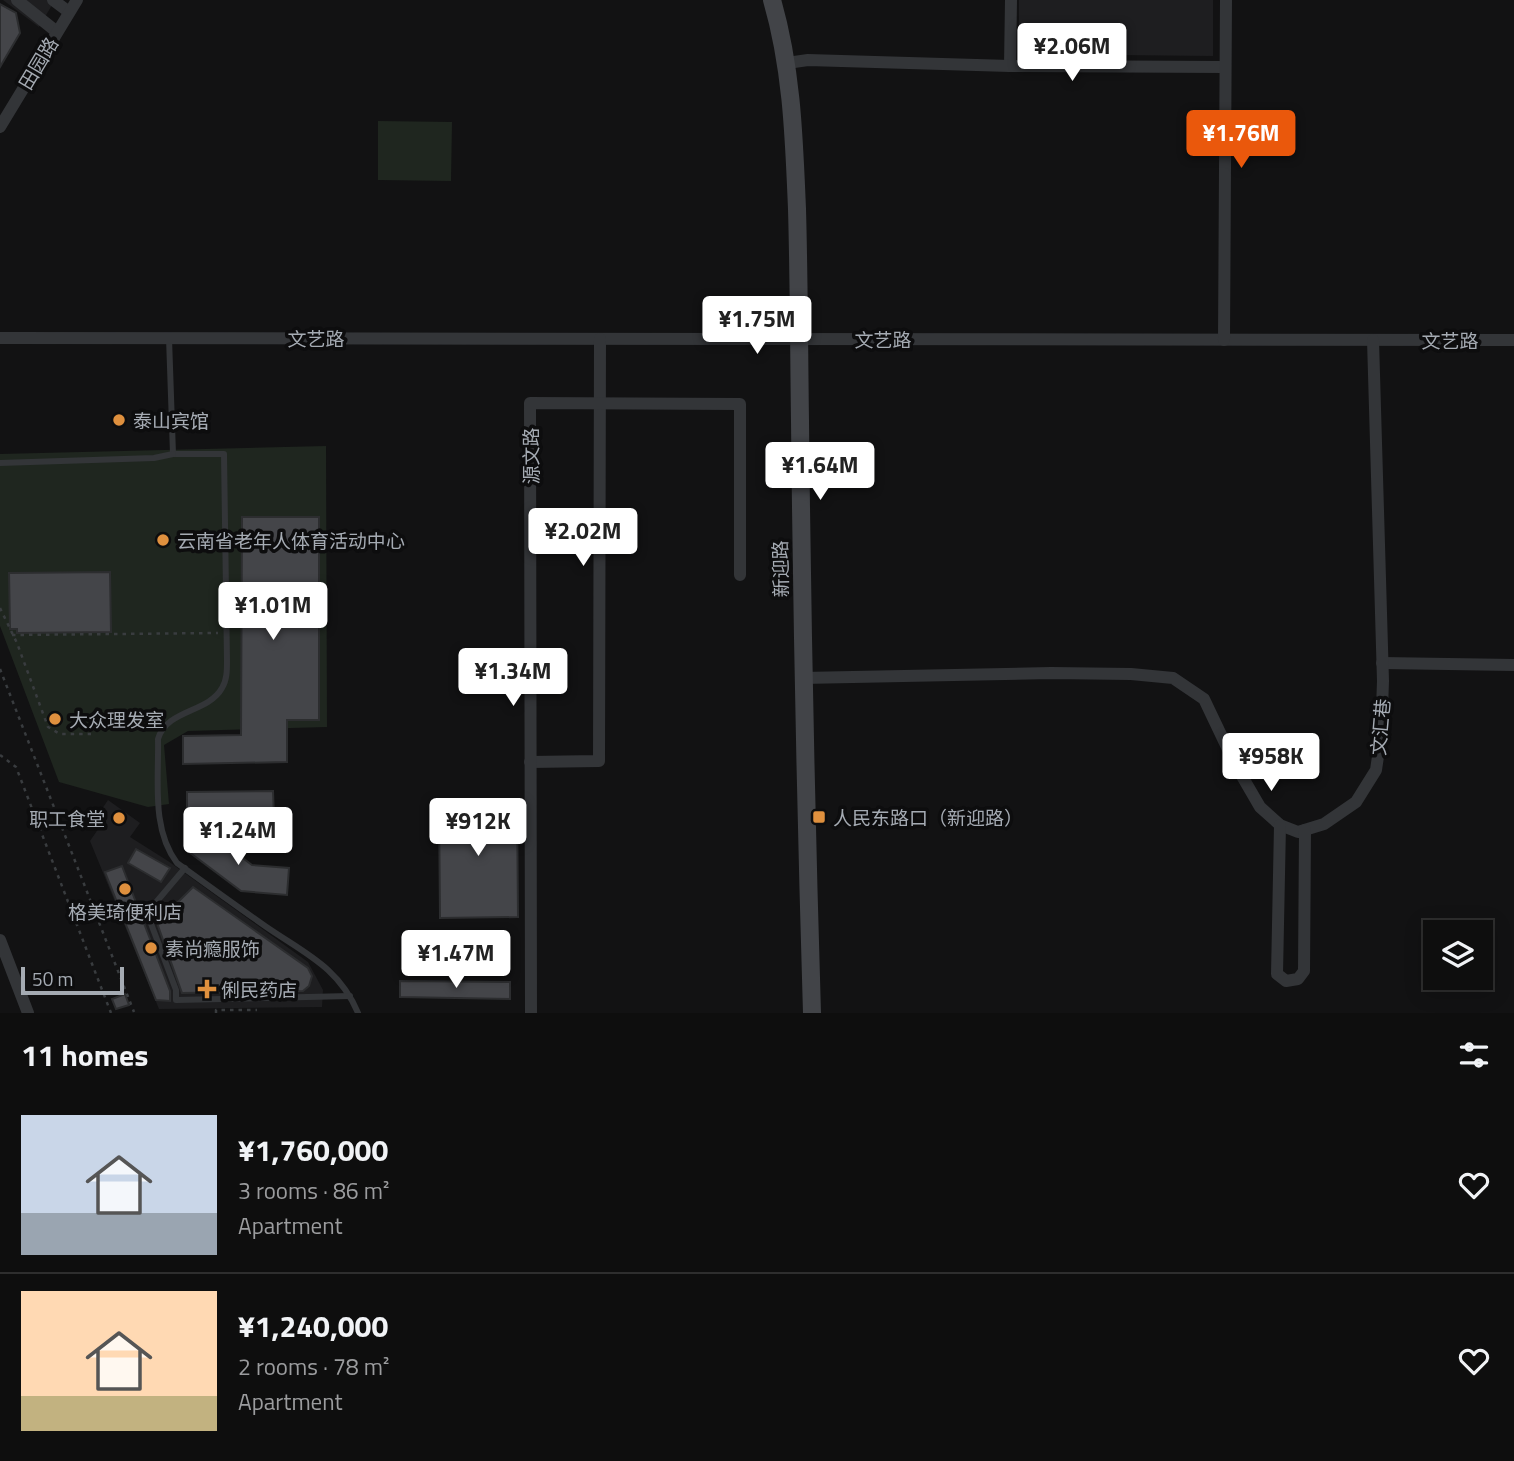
<!DOCTYPE html>
<meta charset="utf-8">
<style>
:root{--surface:#0e0e0e;--page:#1c1c1c;--text:#f1f3f6;--muted:#9b9c9e;--line:#2e2e2e;--accent:#ea580c}
body{margin:0;font-family:"Titillium Web","Noto Sans SC",sans-serif;background:var(--page);color:var(--text);height:100vh;display:flex;flex-direction:column;font-size:26px;white-space:nowrap}
*{box-sizing:border-box;margin:0}
p{font-size:23px;color:var(--muted)}
.icon{flex:none;width:38px;height:38px;fill:none;stroke:currentColor;stroke-width:2;stroke-linecap:round;stroke-linejoin:round}
.map{position:relative;height:1013px;overflow:hidden}
.side{display:flex;flex-direction:column;background:var(--surface);flex:1}
.side>*{flex:none}
.buttons{position:absolute;left:1423px;top:920px;display:grid;gap:14px}
.buttons a{display:grid;place-items:center;width:70px;height:70px;border-radius:0px;background:var(--surface);box-shadow:0 4px 18px #0003,0 0 0 2px var(--line);font-size:35px}
.scale{position:absolute;left:21px;bottom:18px;width:103px;box-sizing:border-box;padding-left:7px;border:4px solid #a5abb3;border-top:0;font-size:19px;line-height:24px;white-space:nowrap;color:#a5abb3;-webkit-text-stroke:5px #0d0d0e;paint-order:stroke}
.price{position:absolute;translate:-50% -60px;padding:0 16px;border-radius:7px;background:#fff;color:#222;font-size:23px;line-height:46px;filter:drop-shadow(0 2px 4px #0008)}
.price::after{content:'';position:absolute;left:50%;top:42px;width:21px;height:16px;margin-left:-10px;background:inherit;clip-path:polygon(0 0,100% 0,50% 100%)}
.price.on{background:var(--accent);color:#fff}
ul{padding:0;list-style:none}
li{display:flex;align-items:center;gap:21px;height:175px;padding:0 21px}
li+li{border-top:2px solid var(--line)}
li span{display:grid;place-items:center;flex:none;width:196px;height:140px;border-radius:0px;color:#555}
li>.icon{margin-inline-start:auto}
span .icon{width:84px;height:84px;fill:#fffc;stroke-width:1}
li b{font-size:30px}
h2{display:flex;justify-content:space-between;align-items:center;height:84px;padding:0 21px;font-size:30px}
.map>svg:first-child{display:block}
.built{fill:#1e1e20}
.green{fill:#1f261f}
.building{fill:#444549;stroke:#2c2d2f;stroke-width:2}
.lines{fill:none;stroke-linecap:round;stroke-linejoin:round}
.path{stroke:#393c3f;stroke-width:2.5;stroke-dasharray:3.5 5;stroke-linecap:butt}
.lane{stroke:#333538;stroke-width:6}
.street{stroke:#333538;stroke-width:12}
.secondary{stroke:#424448;stroke-width:18}
.poi-dot{fill:#df903e;stroke:#0d0d0e;stroke-width:2.5}
.labels{text-anchor:middle;dominant-baseline:central;stroke-width:7;stroke-linejoin:round;paint-order:stroke}
.street-label{font-size:19px;fill:#a5abb3;stroke:#0d0d0e}
.poi-label{font-size:19px;fill:#a5abb3;stroke:#0d0d0e;text-anchor:start}
</style>
<div class="map">
<svg width="1514" height="1013" viewBox="0 0 1514 1013">
<rect width="100%" height="100%" fill="#121213"/>
<!-- built -->
<g class="built">
<polygon points="3,0 55,0 39,27"/>
<polygon points="1019,0 1213,0 1213,56 1019,54"/>
<polygon points="108,800 140,823 130,837 168,861 308,962 323,990 322,1007 159,1009 90,841 103,822 98,815"/>
</g>
<!-- green -->
<g class="green">
<polygon points="378,121 452,122 451,181 378,180"/>
<polygon points="326,446 327,727 188,731 164,745 169,804 148,807 59,782 0,626 0,454"/>
</g>
<!-- building -->
<g class="building">
<polygon points="0,4 16,13 20,33 0,67"/>
<polygon points="242,517 319,517 319,720 287,720 287,762 183,764 183,736 241,735"/>
<polygon points="110,572 111,632 17,633 17,629 10,629 9,573"/>
<polygon points="273,791 274,817 187,819 187,792"/>
<polygon points="439,799 517,799 518,917 440,918"/>
<polygon points="202,827 252,865 289,868 287,895 241,891 185,849"/>
<polygon points="136,849 170,868 161,882 128,863"/>
<polygon points="122,866 170,991 170,1001 156,1000 105,872"/>
<polygon points="193,887 308,968 312,976 309,986 303,991 182,993 157,923"/>
<polygon points="400,981 510,982 510,999 400,997"/>
<polygon points="125,994 129,1005 116,1009 112,999"/>
</g>
<g class="lines">
<!-- path -->
<g class="path">
<polyline points="0,608 17,643 48,727 60,734 91,734"/>
<polyline points="12,635 218,633"/>
<polyline points="0,669 134,1012"/>
<polyline points="0,755 16,767 111,1013"/>
<polyline points="216,1013 216,1010 257,1010"/>
</g>
<!-- lane -->
<g class="lane">
<path d="M169 338 173 454H224L227 661C227 670 227 680 222 688 208 713 167 709 158 739 159 780 151 829 177 863 206 884 235 905 265 926 304 953 339 967 358 1013"/>
<polyline points="0,463 154,458 173,454"/>
<polyline points="185,868 147,913 176,990 176,1000 350,996"/>
</g>
<!-- street -->
<g class="street">
<polyline points="17,0 57,32"/>
<polyline points="53,0 69,12"/>
<polyline points="1011,0 1010,66 1225,67"/>
<polyline points="787,63 808,60 1010,66"/>
<polyline points="0,127 77,0"/>
<polyline points="0,338 1514,340"/>
<polyline points="1224,340 1226,0"/>
<polyline points="1382,663 1514,665"/>
<polyline points="802,678 1051,673 1131,674 1173,678 1204,699 1235,764 1260,807 1280,825 1298,832 1324,824 1356,802 1376,770 1381,736 1383,681 1373,340"/>
<polyline points="530,762 599,761 600,339"/>
<polyline points="1280,825 1277,974 1286,981 1298,979 1304,971 1305,830"/>
<polyline points="0,940 28,1013"/>
<polyline points="531,1013 530,403 740,404 740,575"/>
</g>
<!-- secondary -->
<path class="secondary" d="M772 0C792 69 794 138 797 209 799 280 799 350 800 421 802 618 806 816 812 1013"/>
</g>
<!-- markers -->
<g class="poi-dot">
<circle cx="119" cy="420" r="7"/>
<circle cx="163" cy="540" r="7"/>
<circle cx="55" cy="719" r="7"/>
<rect x="812" y="810" width="14" height="14" rx="3.5"/>
<circle cx="119" cy="818" r="7"/>
<circle cx="125" cy="889" r="7"/>
<circle cx="151" cy="948" r="7"/>
<path d="M203.5 978.5h7v7h7v7h-7v7h-7v-7h-7v-7h7z"/>
</g>
<g class="labels">
<!-- street labels -->
<g class="street-label">
<text transform="translate(38 63) rotate(-59)">田园路</text>
<text x="316" y="338">文艺路</text>
<text x="883" y="339">文艺路</text>
<text x="1450" y="340">文艺路</text>
<text transform="translate(530 456) rotate(-90)">源文路</text>
<text transform="translate(780 569) rotate(-91)">新迎路</text>
<text transform="translate(1380 727) rotate(-85)">文汇巷</text>
</g>
<!-- poi labels -->
<g class="poi-label">
<text x="133" y="420">泰山宾馆</text>
<text x="177" y="540">云南省老年人体育活动中心</text>
<text x="69" y="719">大众理发室</text>
<text x="833" y="817">人民东路口（新迎路）</text>
<text x="105" y="818" text-anchor="end">职工食堂</text>
<text x="125" y="911" text-anchor="middle">格美琦便利店</text>
<text x="165" y="948">素尚瘾服饰</text>
<text x="221" y="989">俐民药店</text>
</g>
</g>
</svg>
<div class="buttons">
<a><svg class="icon" aria-label="layers" viewBox="0 0 24 24"><path d="M12 4l9 5-9 5-9-5zM3 14l9 5 9-5"/></svg></a>
</div>
<div class="scale">50 m</div>
<b class="price" style="left:1072px;top:83px">¥2.06M</b>
<b class="price on" style="left:1241px;top:170px">¥1.76M</b>
<b class="price" style="left:757px;top:356px">¥1.75M</b>
<b class="price" style="left:820px;top:502px">¥1.64M</b>
<b class="price" style="left:583px;top:568px">¥2.02M</b>
<b class="price" style="left:273px;top:642px">¥1.01M</b>
<b class="price" style="left:513px;top:708px">¥1.34M</b>
<b class="price" style="left:1271px;top:793px">¥958K</b>
<b class="price" style="left:478px;top:858px">¥912K</b>
<b class="price" style="left:238px;top:867px">¥1.24M</b>
<b class="price" style="left:456px;top:990px">¥1.47M</b>
</div>
<section class="side">
<h2>11 homes<svg class="icon" aria-label="filters" viewBox="0 0 24 24"><path d="M4 7h16M4 17h16"/><circle cx="9" cy="7" r="2"/><circle cx="15" cy="17" r="2"/></svg></h2>
<ul>
<li><span style="background:linear-gradient(#c9d6e8 70%,#9aa5b1 0)"><svg class="icon" aria-label="home" viewBox="0 0 24 24"><path d="M3 11l9-7 9 7M6 9v11h12V9"/></svg></span><div><b>¥1,760,000</b><p>3 rooms · 86 m²</p><p>Apartment</p></div><svg class="icon" aria-label="heart" viewBox="0 0 24 24"><path d="M12 20l-8-8c-3-5 5-10 8-4 3-6 11-1 8 4z"/></svg></li>
<li><span style="background:linear-gradient(#ffd9b3 75%,#c2b280 0)"><svg class="icon" aria-label="home" viewBox="0 0 24 24"><path d="M3 11l9-7 9 7M6 9v11h12V9"/></svg></span><div><b>¥1,240,000</b><p>2 rooms · 78 m²</p><p>Apartment</p></div><svg class="icon" aria-label="heart" viewBox="0 0 24 24"><path d="M12 20l-8-8c-3-5 5-10 8-4 3-6 11-1 8 4z"/></svg></li>
</ul>
</section>
